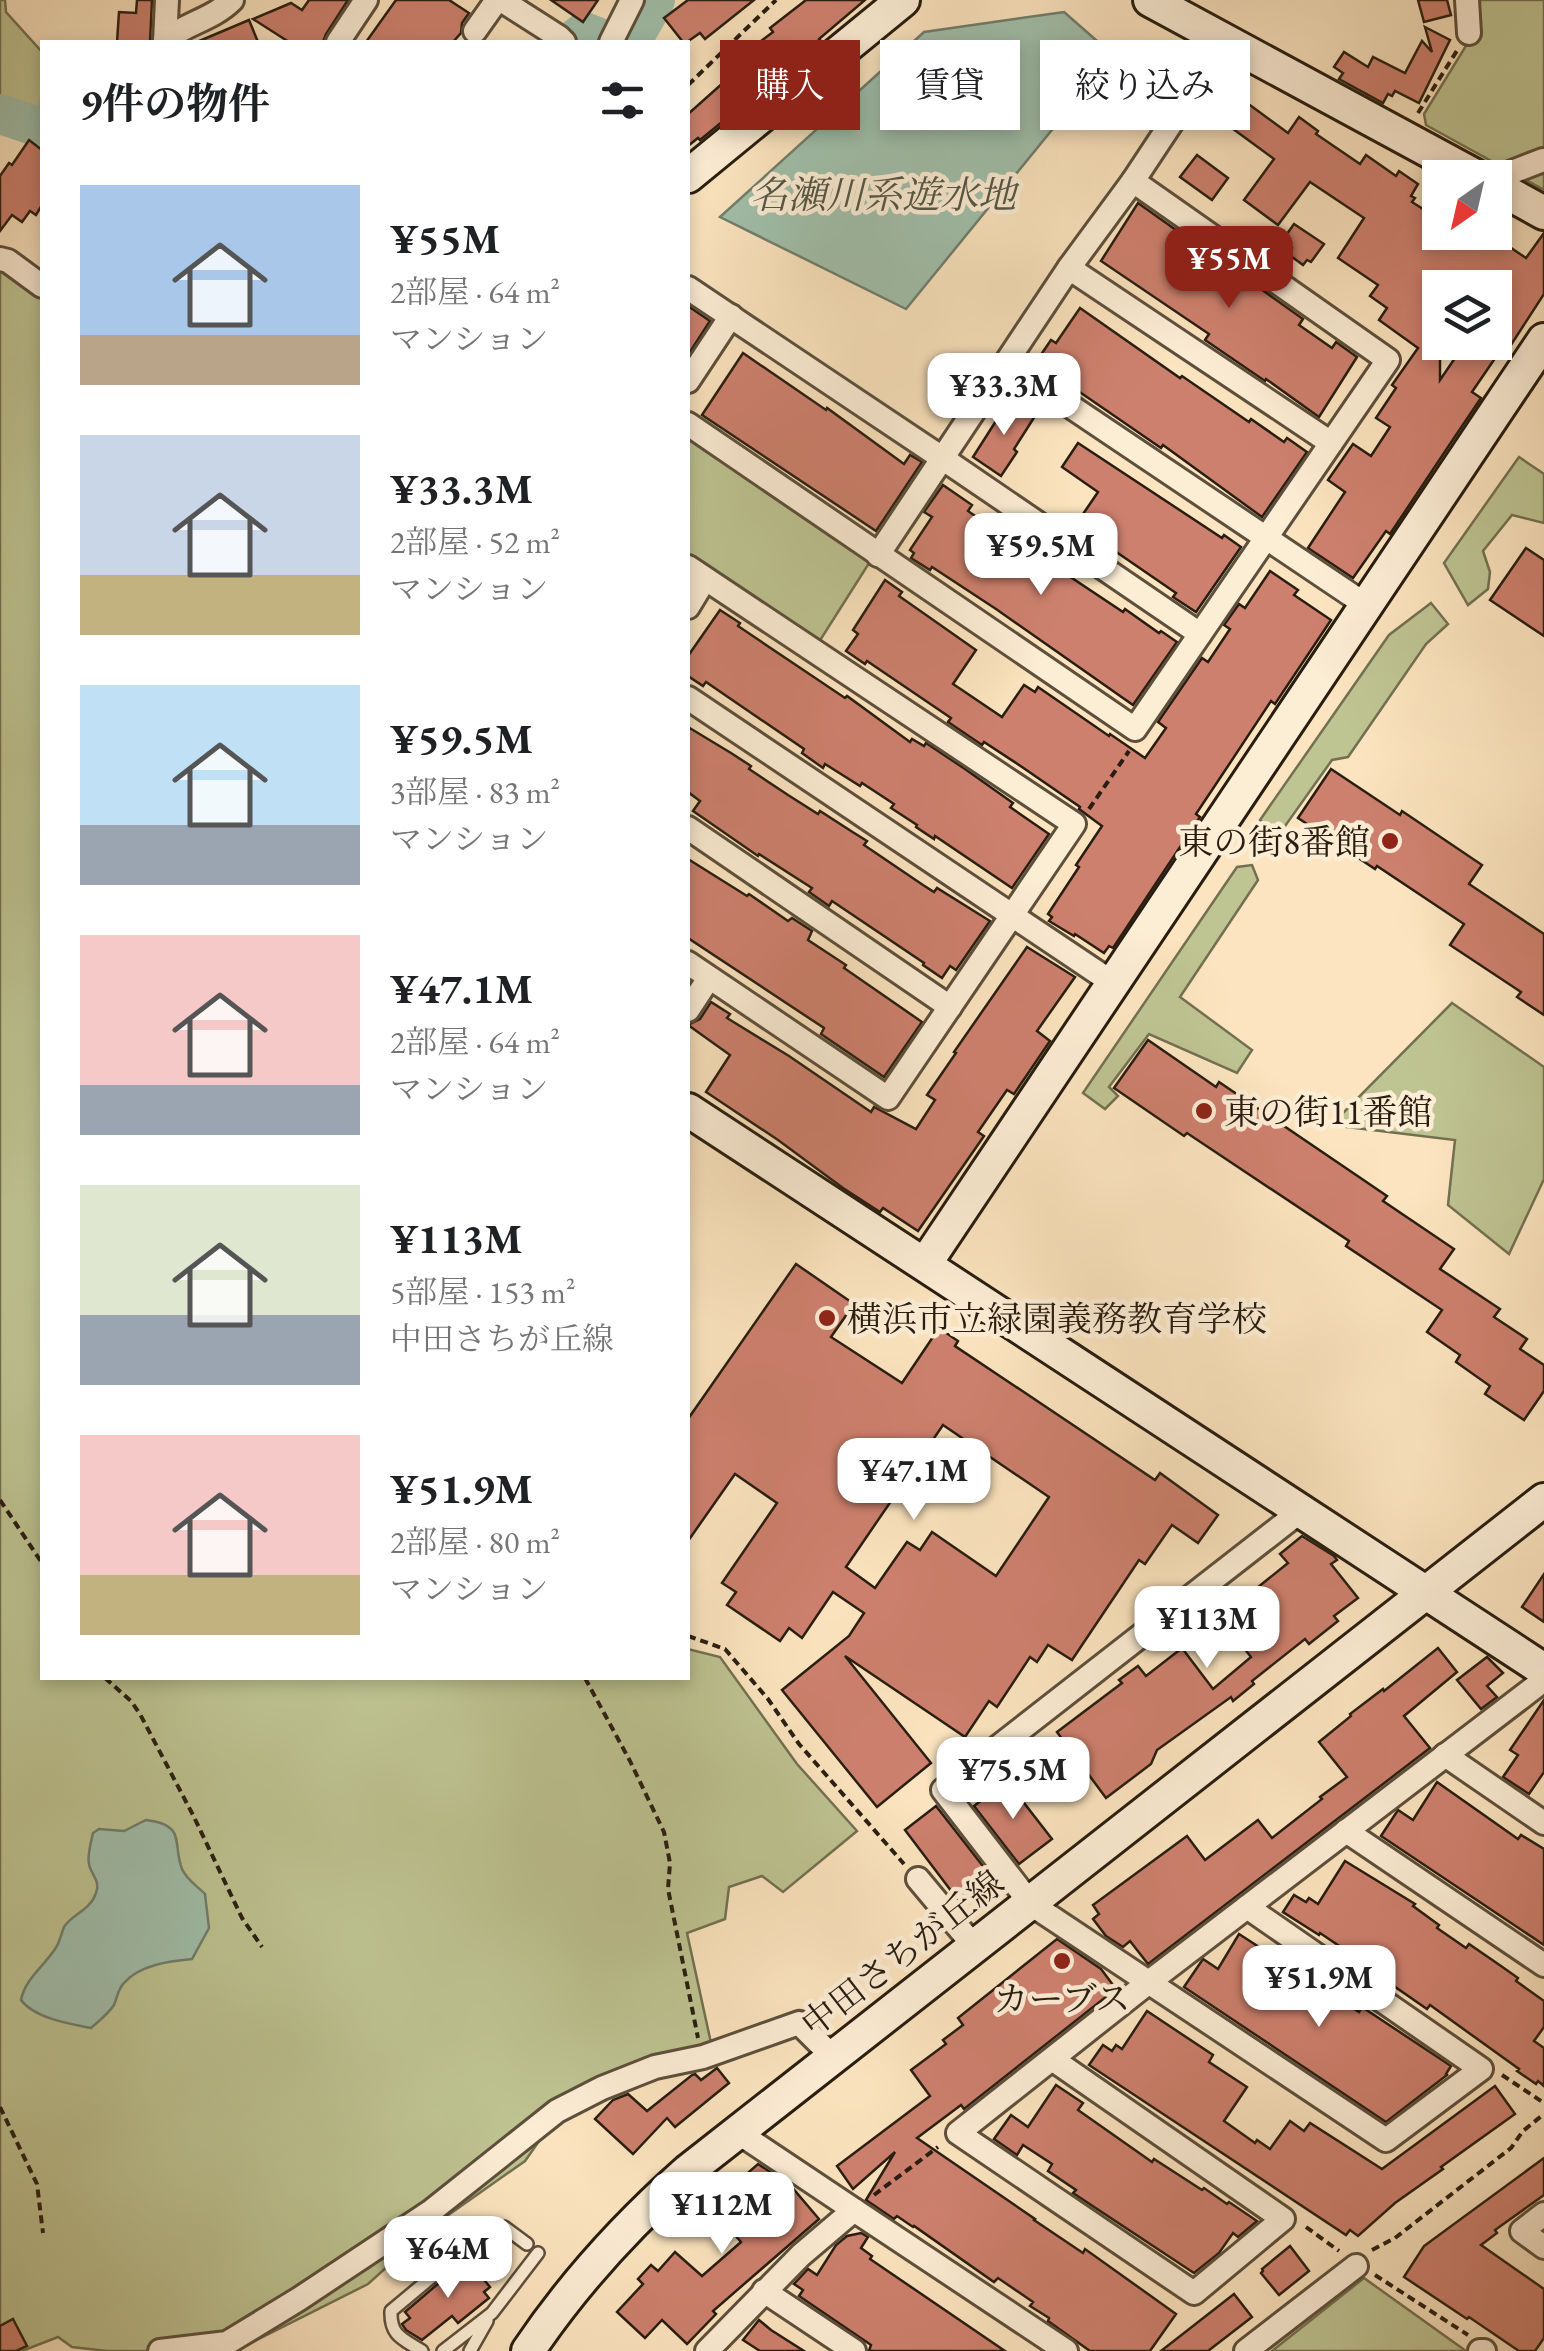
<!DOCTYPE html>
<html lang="ja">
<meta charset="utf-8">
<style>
:root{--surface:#fff;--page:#f6f6f6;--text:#202124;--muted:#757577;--accent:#8f2418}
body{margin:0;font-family:"EB Garamond","Noto Serif JP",serif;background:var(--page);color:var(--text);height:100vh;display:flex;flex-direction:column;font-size:38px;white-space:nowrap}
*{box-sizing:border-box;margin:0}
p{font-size:32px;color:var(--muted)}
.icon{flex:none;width:55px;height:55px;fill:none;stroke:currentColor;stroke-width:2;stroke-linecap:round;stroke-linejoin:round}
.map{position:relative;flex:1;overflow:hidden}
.sheet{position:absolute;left:40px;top:40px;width:650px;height:1640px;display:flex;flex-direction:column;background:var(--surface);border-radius:0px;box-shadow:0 5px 15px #0003}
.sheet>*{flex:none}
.guide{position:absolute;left:720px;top:40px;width:672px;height:90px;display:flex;gap:20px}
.needle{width:65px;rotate:214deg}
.buttons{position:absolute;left:1422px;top:160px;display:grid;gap:20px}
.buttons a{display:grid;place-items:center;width:90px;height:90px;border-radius:0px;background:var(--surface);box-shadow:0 5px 15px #0003;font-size:50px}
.price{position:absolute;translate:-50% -85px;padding:0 22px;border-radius:20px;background:#fff;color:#222;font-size:32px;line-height:65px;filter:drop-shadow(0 2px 5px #0008)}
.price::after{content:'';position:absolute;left:50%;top:60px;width:30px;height:22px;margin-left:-15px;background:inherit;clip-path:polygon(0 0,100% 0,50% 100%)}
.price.active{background:var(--accent);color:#fff}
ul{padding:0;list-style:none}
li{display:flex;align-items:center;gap:30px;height:250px;padding:0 40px}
li span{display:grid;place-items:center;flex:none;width:280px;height:200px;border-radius:0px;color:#555}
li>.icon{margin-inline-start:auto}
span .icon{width:120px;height:120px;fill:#fffc;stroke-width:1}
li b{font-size:42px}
h2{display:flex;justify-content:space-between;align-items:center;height:120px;padding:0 40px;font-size:42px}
.tag{padding:0 35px;border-radius:0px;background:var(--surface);box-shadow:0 5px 15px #0003;font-size:35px;line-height:90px}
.tag.active{background:var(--accent);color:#fff}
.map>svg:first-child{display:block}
.green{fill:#bec492;stroke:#737051;stroke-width:2.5}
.water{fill:#a0bfab;stroke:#707e6d;stroke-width:2.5}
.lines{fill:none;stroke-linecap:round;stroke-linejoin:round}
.river{stroke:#a0bfab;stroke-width:40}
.building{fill:#cd806e;stroke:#281d10;stroke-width:2.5;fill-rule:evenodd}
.lane-casing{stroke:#5d4f3c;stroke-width:16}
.street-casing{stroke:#5d4f3c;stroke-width:28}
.secondary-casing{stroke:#281d10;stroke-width:38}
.path{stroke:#281d10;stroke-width:4;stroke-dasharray:8 5;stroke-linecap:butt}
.lane{stroke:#fcedd5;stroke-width:11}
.street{stroke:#fcedd5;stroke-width:22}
.secondary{stroke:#fcedd5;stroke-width:32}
.poi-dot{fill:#8f2418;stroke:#fcedd5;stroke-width:4}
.labels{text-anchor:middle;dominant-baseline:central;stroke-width:9;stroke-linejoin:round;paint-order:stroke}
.poi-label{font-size:35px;fill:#281d10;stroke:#fcedd5;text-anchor:start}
.street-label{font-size:35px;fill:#281d10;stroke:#fcedd5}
.water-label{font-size:38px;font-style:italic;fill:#525646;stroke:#fcedd5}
</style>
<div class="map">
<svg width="1544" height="2351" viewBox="0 0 1544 2351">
<rect width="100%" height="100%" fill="#fbe4bf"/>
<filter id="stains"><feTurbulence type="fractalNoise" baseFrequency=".002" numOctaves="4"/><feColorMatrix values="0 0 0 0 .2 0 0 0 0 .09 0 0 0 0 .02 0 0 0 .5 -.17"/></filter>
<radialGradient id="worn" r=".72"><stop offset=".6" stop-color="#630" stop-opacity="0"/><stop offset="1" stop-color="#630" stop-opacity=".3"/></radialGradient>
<!-- green -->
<g class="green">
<polygon points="0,0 5,0 6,12 42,52 41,111 0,100"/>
<polygon points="1478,0 1544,0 1544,190 1426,125 1424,114 1477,28"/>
<polygon points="0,267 8,269 42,298 42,1678 688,1678 688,1649 720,1657 797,1764 857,1831 783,1892 762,1876 729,1887 725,1919 687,1933 711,2043 556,2117 525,2161 430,2228 368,2284 247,2345 216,2351 107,2351 72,2347 58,2337 22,2351 0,2351"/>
<polygon points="688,436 871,560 819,642 688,555"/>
<polygon points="1519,457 1544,474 1544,523 1512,515 1483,551 1490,572 1488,589 1468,605 1444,563"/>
<polygon points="1431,603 1448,624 1426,644 1348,757 1332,760 1278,836 1260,820 1389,635"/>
<polygon points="1252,865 1258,880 1180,997 1252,1050 1237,1073 1149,1034 1109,1087 1118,1096 1105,1109 1083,1093 1237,867"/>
<polygon points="1452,1003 1544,1067 1544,1179 1509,1254 1448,1205 1455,1140 1331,1125"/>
<polygon points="1364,2278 1466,2351 1272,2351"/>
</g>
<!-- water -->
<g class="water">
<polygon points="1064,12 1113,55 906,309 720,217 924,32"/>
<path d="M146 1820C187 1825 172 1843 182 1869 186 1879 197 1886 205 1894L209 1928 192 1959C170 1961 139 1965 124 1983 118 1989 117 1998 114 2005 108 2014 99 2021 91 2028 70 2024 34 2018 21 2000 25 1979 44 1966 55 1949 60 1942 61 1934 64 1927 72 1914 90 1911 96 1893 101 1881 91 1875 89 1864 87 1856 91 1842 93 1833L99 1829 124 1831Z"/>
</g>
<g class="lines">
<!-- river -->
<g class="river">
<polyline points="575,39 584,32 597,37"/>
<polyline points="631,42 655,0"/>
<polyline points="0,114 42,128"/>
</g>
</g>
<!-- building -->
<g class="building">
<polygon points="137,0 152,0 150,42 117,42 119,12 136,13"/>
<polygon points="309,0 348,0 326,34 323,42 289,42 253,19 291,3 302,10"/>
<polygon points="396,0 449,0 469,13 462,23 461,33 453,42 366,42"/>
<polygon points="551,0 598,0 583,22"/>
<polygon points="688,0 754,0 705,39 700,33 687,42 683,42 664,18"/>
<polygon points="806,0 865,0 819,39 821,41 752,92 755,95 700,140 698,138 688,146 688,114 742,66 737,59 773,32 770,28"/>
<polygon points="1418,0 1447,0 1451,15 1424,22"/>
<polygon points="249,20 258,42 197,42"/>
<polygon points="1425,27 1450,40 1419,103 1395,91 1392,96 1388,94 1383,103 1339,79 1343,73 1334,67 1344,52 1368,67 1373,57 1405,73 1422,41 1432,52"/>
<path d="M1228 89 1288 133 1299 117 1318 131 1316 134 1360 164 1366 155 1396 176 1399 171 1418 184 1411 196 1415 198 1412 202 1440 220V232H1458L1479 247 1489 233 1526 258 1544 233V294L1507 351 1502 348 1472 392 1481 398 1454 438 1390 534 1386 531 1353 578 1308 548 1345 492 1328 480 1353 444 1371 456 1390 427 1376 418 1396 388 1392 385 1418 348 1379 320 1387 308 1370 296 1378 285 1338 258 1364 218 1310 182 1278 225 1244 200 1274 159 1210 112ZM1440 288H1495V342H1466L1440 380Z"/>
<polygon points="29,140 42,150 42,205 36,215 30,211 22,222 12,215 0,231 0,176 9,163 12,165"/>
<polygon points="1197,155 1228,178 1212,200 1180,177"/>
<polygon points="1138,203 1204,250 1203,252 1245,282 1247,279 1303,319 1299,325 1332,348 1336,342 1357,357 1319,417 1266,379 1265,381 1205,340 1209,334 1101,261"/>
<polygon points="1294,224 1324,244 1311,262 1307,260 1303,265 1288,254 1292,248 1282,241"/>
<polygon points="688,306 710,321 688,355"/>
<polygon points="1080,308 1180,378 1182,376 1249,422 1251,419 1284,442 1287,438 1307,452 1262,517 1163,445 1161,448 1036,362 1051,340 1056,343"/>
<polygon points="743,353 826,410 827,408 904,464 910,455 922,462 876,531 702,415"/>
<polygon points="1010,399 1035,416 1014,449 1017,452 1001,476 973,457"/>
<polygon points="1078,443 1222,538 1224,535 1241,547 1196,612 1173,597 1176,593 1109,547 1112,543 1079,520 1098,492 1062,467"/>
<polygon points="943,485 972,505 968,511 1012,542 1013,540 1051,565 1055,560 1070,569 1066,574 1123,612 1125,609 1159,633 1161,631 1177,642 1133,705 996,609 932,567 930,570 911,558 914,553 910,550 932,517 924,512"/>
<polygon points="1526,548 1544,560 1544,636 1490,600"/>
<polygon points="1270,571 1298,590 1294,595 1331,620 1275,704 1271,701 1228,766 1196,814 1200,817 1113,948 1109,946 1104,953 1075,934 1074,936 1049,921 1052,917 1048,914 1079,867 1076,865 1102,826 1079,809 1080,807 1022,767 984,742 982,745 948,722 951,718 867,661 865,664 846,651 858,634 853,630 885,580 902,592 899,596 976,650 953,684 962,690 1002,717 1024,685 1035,692 1038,687 1109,736 1110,734 1145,758 1166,728 1158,722 1202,658 1208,662 1230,629 1224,625 1239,604 1245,608"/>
<polygon points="720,610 740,623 738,626 845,698 847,696 910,742 912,739 924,746 926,743 965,769 1013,803 1010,807 1049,834 1012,888 935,836 934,839 916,827 917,825 891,808 894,804 862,783 860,786 825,764 823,768 802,753 804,749 706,682 703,686 688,676 688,656"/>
<polygon points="688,727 731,753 751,766 749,769 788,795 818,814 820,811 851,831 867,841 864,845 923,885 934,892 937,888 990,921 956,970 950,966 942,978 923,965 924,963 832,901 829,906 809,892 812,888 759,854 758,856 693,811 700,801 688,792"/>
<polygon points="1331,769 1400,815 1402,811 1482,865 1469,884 1544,934 1544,1015 1517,997 1521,992 1450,945 1464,924 1377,866 1375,869 1298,818"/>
<polygon points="688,859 747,896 749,894 788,921 792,918 812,931 808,940 846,965 844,968 922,1022 884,1077 821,1034 824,1028 688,938"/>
<polygon points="1027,947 1075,977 1037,1031 1050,1041 1014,1094 1007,1090 978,1132 984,1136 918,1231 883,1208 880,1212 843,1188 778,1140 706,1092 730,1055 688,1025 700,1019 711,1002 730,1014 727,1018 789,1056 871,1112 874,1107 916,1129 935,1100 927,1095 956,1053 954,1052"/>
<polygon points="1148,1040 1216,1087 1219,1082 1387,1196 1383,1201 1454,1249 1440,1269 1500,1309 1494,1317 1527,1339 1520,1349 1544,1365 1544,1391 1524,1420 1485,1394 1490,1386 1456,1362 1460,1355 1427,1332 1442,1310 1346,1246 1349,1241 1187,1133 1184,1136 1114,1088"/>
<path d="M796 1264 854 1304 831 1337 902 1383 939 1328 958 1341 955 1346 1155 1480 1160 1473 1218 1515 1198 1543 1172 1525 1145 1564 1139 1560 1072 1660 1048 1645 1037 1662 1030 1657 997 1707 989 1701 965 1737 845 1656 931 1763 877 1807 782 1690 849 1636 864 1613 833 1592 802 1638 789 1628 780 1641 727 1605 736 1592 722 1583 777 1503 735 1474 688 1541V1419ZM943 1425 1049 1497 996 1576 932 1532 920 1550 907 1542 875 1588 846 1567Z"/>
<polygon points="1302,1536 1334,1556 1337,1560 1331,1564 1358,1598 1334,1616 1338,1621 1309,1644 1305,1639 1252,1681 1254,1684 1233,1701 1231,1697 1157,1750 1151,1764 1106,1798 1057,1732 1122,1683 1119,1680 1138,1666 1146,1676 1182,1648 1213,1689 1251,1657 1226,1625 1258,1599 1252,1592 1288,1563 1280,1554"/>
<polygon points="1544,1574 1544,1622 1522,1607"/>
<polygon points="1438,1648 1457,1672 1404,1716 1430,1748 1148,1964 1130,1941 1123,1947 1106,1936 1093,1919 1099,1914 1093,1905 1187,1836 1205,1860 1258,1820 1272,1838 1322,1799 1320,1797 1347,1777 1319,1742 1351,1716 1350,1714 1383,1689 1384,1691"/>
<polygon points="1487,1657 1503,1673 1487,1686 1497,1697 1481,1709 1457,1680"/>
<polygon points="1544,1700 1544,1772 1529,1794 1503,1777 1518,1755 1510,1750"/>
<polygon points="1007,1781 1052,1839 1019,1864 974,1806"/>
<polygon points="1437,1782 1518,1839 1521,1835 1544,1849 1544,1945 1381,1836 1398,1810 1413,1820"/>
<polygon points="936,1806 993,1879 965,1899 963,1896 958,1900 905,1830"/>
<polygon points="1345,1861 1415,1904 1413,1906 1439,1925 1437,1928 1466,1948 1469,1944 1501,1966 1518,1978 1516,1981 1544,2001 1544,2027 1534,2041 1544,2048 1544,2086 1538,2081 1536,2084 1517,2071 1519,2069 1430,2005 1427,2009 1365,1966 1366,1964 1320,1933 1319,1935 1283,1912 1294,1895 1306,1902 1309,1898 1318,1904"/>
<polygon points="1239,1934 1359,2012 1362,2007 1451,2066 1446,2074 1447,2075 1386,2122 1184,1987 1203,1959 1218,1969"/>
<polygon points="1057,1939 1101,1969 1116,1989 964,2109 961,2105 917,2138 1035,2219 1034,2220 1083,2253 1085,2249 1176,2314 1150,2351 1090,2351 1048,2321 1049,2318 1030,2306 1033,2302 998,2278 994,2282 914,2226 913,2227 897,2216 894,2219 866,2200 895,2152 853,2189 837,2166 930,2096 911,2070 946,2044 943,2040 963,2025 958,2018"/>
<polygon points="1147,2011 1213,2055 1209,2062 1247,2087 1224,2121 1255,2143 1257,2140 1270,2149 1290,2121 1304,2131 1310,2123 1382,2169 1495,2086 1515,2114 1441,2167 1443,2169 1395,2203 1358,2236 1350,2230 1346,2235 1089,2065 1103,2045 1112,2051 1116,2045 1122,2049"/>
<polygon points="717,2068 729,2083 675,2127 667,2118 633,2154 595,2119 613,2100 628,2094 647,2111 692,2075 695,2074 701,2080"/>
<polygon points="1056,2085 1083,2103 1078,2110 1152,2162 1154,2159 1202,2190 1204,2188 1227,2204 1229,2202 1257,2221 1238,2237 1233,2233 1219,2253 1194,2273 1073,2193 1076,2190 1048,2171 1052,2164 1023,2145 1017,2155 994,2139 1011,2115 1028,2127"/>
<polygon points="1544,2158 1544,2195 1495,2230 1497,2233 1481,2245 1544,2289 1544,2338 1535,2351 1519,2351 1469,2317 1467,2319 1404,2277 1424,2246"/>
<polygon points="758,2164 790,2185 819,2219 713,2311 716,2314 687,2344 662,2320 645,2338 617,2312 643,2284 638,2279 651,2265 658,2271 675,2252 702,2276 741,2242 710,2206"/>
<polygon points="861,2233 868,2237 861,2248 872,2256 870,2259 1005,2351 869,2351 871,2345 799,2296 803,2290 794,2284 808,2269 817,2275 836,2245 847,2236"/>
<polygon points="1290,2246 1309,2271 1279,2295 1261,2273 1263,2271 1262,2269"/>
<polygon points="467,2259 490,2287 484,2292 489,2298 458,2323 452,2316 422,2340 406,2330 402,2324 410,2318 405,2312"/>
<polygon points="1234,2294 1252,2317 1208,2351 1161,2351"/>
<polygon points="13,2319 27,2346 16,2351 0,2351 0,2326"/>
<polygon points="759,2320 771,2330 804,2351 760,2351 743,2340"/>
</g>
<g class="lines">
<!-- lane casing -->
<g class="lane-casing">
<g id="lane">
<path d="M422 2351C403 2339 390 2336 391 2311L488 2230 504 2227 527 2244"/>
<polyline points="443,2351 492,2313 538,2253"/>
<polyline points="470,2351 487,2321"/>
</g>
</g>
<!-- street casing -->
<g class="street-casing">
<g id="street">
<polyline points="501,0 559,37 564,42"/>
<polyline points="1467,0 1469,33"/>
<polyline points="475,31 497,0"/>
<path d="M165 40C187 23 213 19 232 0"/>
<polyline points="165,42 167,0"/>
<polyline points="338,42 366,0"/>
<polyline points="611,42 632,0"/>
<polyline points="1512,172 1543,160"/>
<polyline points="0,259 8,261 42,286"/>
<polyline points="1069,268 1331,443"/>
<polyline points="688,288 942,458 1200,634"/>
<polyline points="1006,363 1366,605"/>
<polyline points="688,381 731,316"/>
<polyline points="688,424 1135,729 1388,360 1133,181"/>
<polyline points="878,555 1069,268 1133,181 1225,42"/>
<polyline points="688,567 1074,824 888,1098 688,963"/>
<polyline points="688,607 705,579"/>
<polyline points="688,698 1113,983"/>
<polyline points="688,828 950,1007"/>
<polyline points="688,1010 709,978"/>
<polyline points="1445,1755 1544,1823"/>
<polyline points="1346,1831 1544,1965"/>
<polyline points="918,1879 974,1946"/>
<polyline points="1247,1907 1481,2069 1386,2140 1031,1904 943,1790 1302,1510"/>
<polyline points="1052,2059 1283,2219 1194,2293 958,2133 1149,1982 1544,1680"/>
<polyline points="854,2210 1066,2351"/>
<polyline points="1544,2214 1522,2231 1544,2247"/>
<polyline points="764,2291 854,2351"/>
<polyline points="160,2351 227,2343 299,2299 430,2212 557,2111 602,2088 655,2067 703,2057 799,2023 833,2057"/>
<polyline points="707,2351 801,2255 854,2210 736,2131"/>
<polyline points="1246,2351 1356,2266"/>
<polyline points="1480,2351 1484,2351"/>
</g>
</g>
<!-- secondary casing -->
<g class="secondary-casing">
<g id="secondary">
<polyline points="1150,0 1479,178"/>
<polyline points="688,176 903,0"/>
<polyline points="1495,186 1544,213"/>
<polyline points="688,1110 1544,1670"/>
<polyline points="925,1264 1544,340"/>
<path d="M528 2351C573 2284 628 2224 688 2171L1544 1500"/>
</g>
</g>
<!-- path -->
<g class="path">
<polyline points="688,85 776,0"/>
<polyline points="1418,113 1458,49"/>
<polyline points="1089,809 1129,751"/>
<polyline points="0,1500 42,1563"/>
<polyline points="688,1636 725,1649 768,1699 799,1744 904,1864"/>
<polyline points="105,1678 131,1701 140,1714 193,1815 242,1918 262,1947"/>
<polyline points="585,1678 630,1761 664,1832 670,1863 668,1889 698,2038"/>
<polyline points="1502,2075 1544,2103"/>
<polyline points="0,2107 37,2184 43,2233"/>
<polyline points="874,2195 938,2147"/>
<polyline points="1306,2227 1339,2251"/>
<polyline points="1372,2250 1395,2238 1511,2148 1523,2131 1544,2114"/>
<polyline points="1375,2275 1468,2335"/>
</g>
<!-- lane -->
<use href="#lane" class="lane"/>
<!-- street -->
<use href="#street" class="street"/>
<!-- secondary -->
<use href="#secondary" class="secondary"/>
</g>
<!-- markers -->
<g class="poi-dot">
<circle cx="1390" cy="841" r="10"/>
<circle cx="1204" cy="1111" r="10"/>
<circle cx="827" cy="1318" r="10"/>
<circle cx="1062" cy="1961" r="10"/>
</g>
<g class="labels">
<!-- poi labels -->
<g class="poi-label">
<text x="1370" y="841" text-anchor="end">東の街8番館</text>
<text x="1224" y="1111">東の街11番館</text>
<text x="847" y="1318">横浜市立緑園義務教育学校</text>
<text x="1062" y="1998" text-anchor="middle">カーブス</text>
</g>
<!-- street labels -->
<g class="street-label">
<text transform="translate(902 1953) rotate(-38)">中田さちが丘線</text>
</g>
<!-- water labels -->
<g class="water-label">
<text x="883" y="194">名瀬川系遊水地</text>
</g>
</g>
<rect width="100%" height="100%" filter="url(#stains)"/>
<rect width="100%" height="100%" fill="url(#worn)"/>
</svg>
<div class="buttons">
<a><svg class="needle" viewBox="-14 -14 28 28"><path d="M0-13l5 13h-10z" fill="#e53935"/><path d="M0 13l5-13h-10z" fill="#757577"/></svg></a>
<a><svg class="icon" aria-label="layers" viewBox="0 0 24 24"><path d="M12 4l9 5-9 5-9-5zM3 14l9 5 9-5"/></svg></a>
</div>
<b class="price active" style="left:1229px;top:311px">¥55M</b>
<b class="price" style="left:1004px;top:438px">¥33.3M</b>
<b class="price" style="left:1041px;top:598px">¥59.5M</b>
<b class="price" style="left:914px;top:1523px">¥47.1M</b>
<b class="price" style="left:1207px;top:1671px">¥113M</b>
<b class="price" style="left:1013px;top:1822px">¥75.5M</b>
<b class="price" style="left:1319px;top:2030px">¥51.9M</b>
<b class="price" style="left:722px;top:2257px">¥112M</b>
<b class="price" style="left:448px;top:2301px">¥64M</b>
<div class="guide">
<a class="tag active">購入</a>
<a class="tag">賃貸</a>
<a class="tag">絞り込み</a>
</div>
<section class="sheet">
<h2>9件の物件<svg class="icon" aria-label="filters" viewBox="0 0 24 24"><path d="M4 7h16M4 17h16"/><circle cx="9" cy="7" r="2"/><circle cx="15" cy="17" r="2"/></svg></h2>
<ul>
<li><span style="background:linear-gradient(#a9c7e8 75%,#b9a48a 0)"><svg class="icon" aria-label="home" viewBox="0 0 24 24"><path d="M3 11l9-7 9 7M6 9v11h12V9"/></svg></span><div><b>¥55M</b><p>2部屋 · 64 m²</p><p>マンション</p></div></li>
<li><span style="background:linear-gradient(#c9d6e8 70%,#c2b280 0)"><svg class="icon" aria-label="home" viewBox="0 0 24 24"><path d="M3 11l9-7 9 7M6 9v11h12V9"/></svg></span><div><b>¥33.3M</b><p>2部屋 · 52 m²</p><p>マンション</p></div></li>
<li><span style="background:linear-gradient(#bfe0f5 70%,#9aa5b1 0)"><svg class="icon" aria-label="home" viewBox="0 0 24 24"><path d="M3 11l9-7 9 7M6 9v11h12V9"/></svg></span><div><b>¥59.5M</b><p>3部屋 · 83 m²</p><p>マンション</p></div></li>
<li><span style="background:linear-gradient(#f6c9c9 75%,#9aa5b1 0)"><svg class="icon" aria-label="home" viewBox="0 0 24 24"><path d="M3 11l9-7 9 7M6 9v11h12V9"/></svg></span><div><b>¥47.1M</b><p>2部屋 · 64 m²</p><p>マンション</p></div></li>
<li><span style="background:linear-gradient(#dfe7d0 65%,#9aa5b1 0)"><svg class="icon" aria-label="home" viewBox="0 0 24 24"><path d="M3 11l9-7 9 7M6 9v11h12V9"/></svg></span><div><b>¥113M</b><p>5部屋 · 153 m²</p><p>中田さちが丘線</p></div></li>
<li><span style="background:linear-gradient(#f6c9c9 70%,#c2b280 0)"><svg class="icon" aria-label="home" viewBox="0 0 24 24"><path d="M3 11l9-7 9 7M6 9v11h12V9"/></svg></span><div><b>¥51.9M</b><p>2部屋 · 80 m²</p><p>マンション</p></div></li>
</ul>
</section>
</div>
